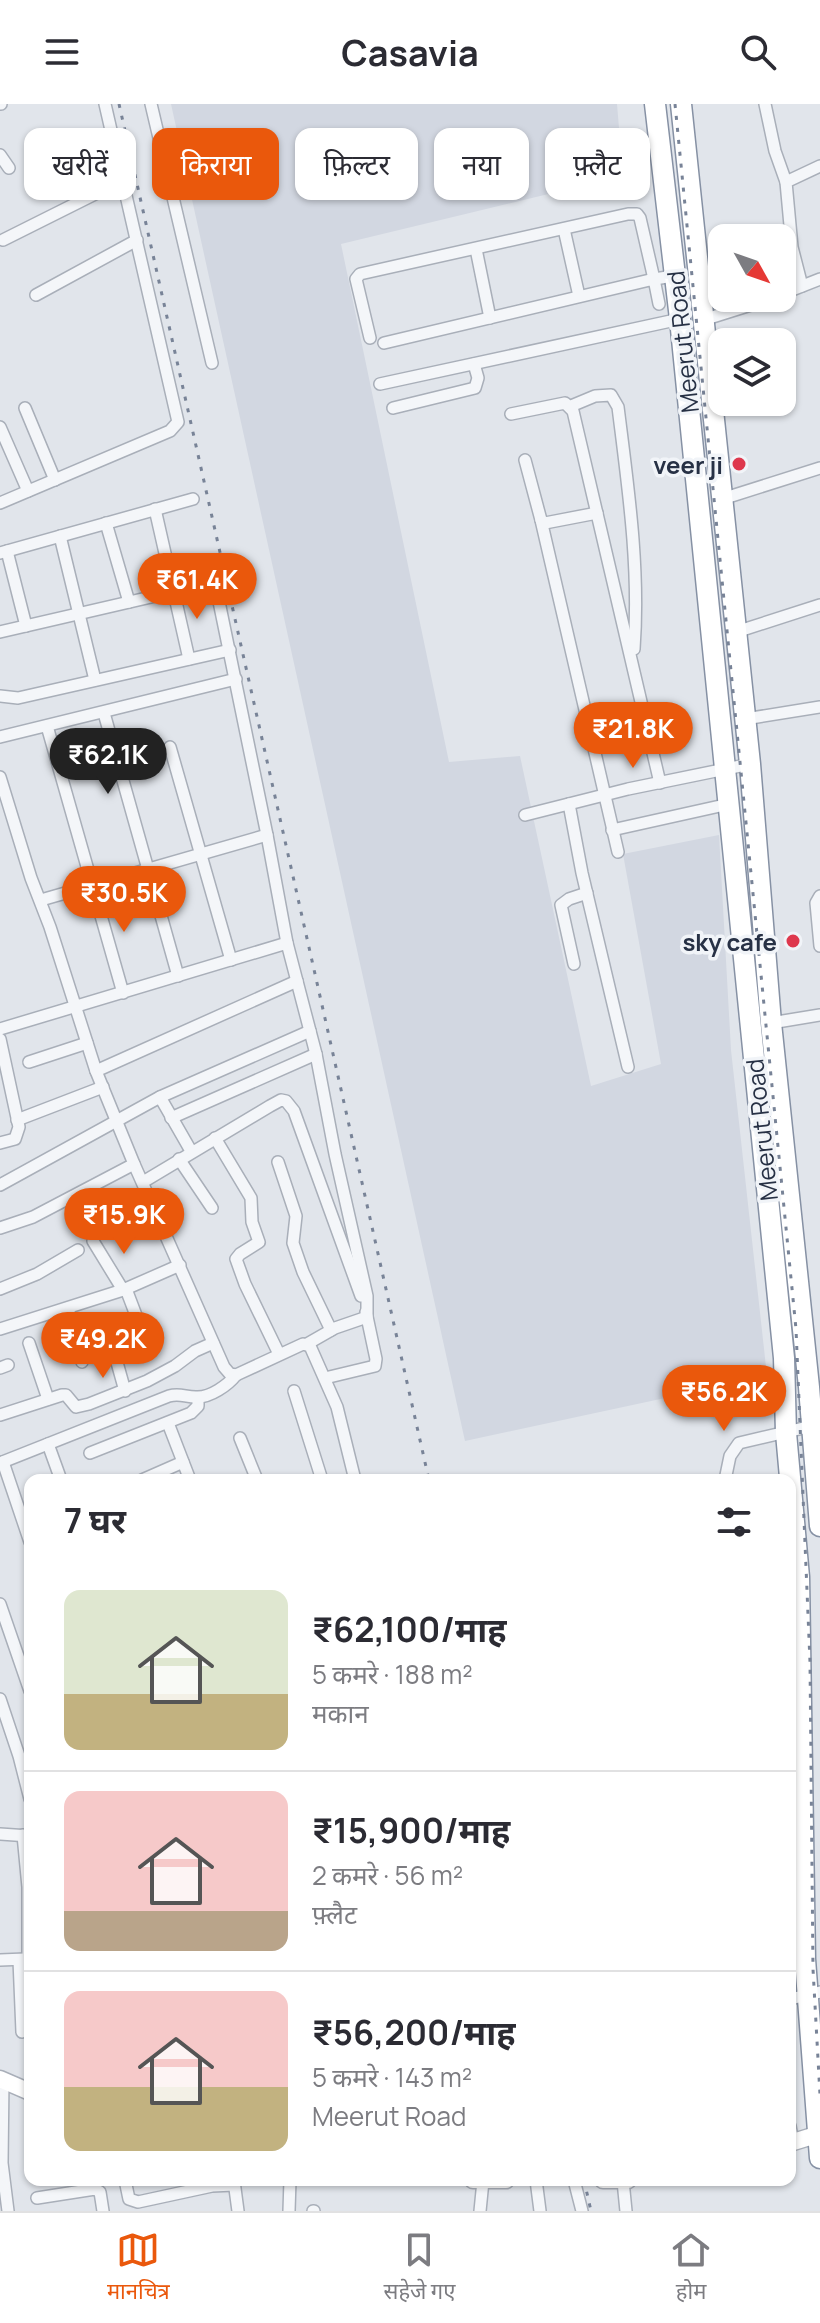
<!DOCTYPE html>
<html lang="hi">
<meta charset="utf-8">
<style>
:root{--surface:#fff;--page:#f7f7f7;--text:#2b2b33;--muted:#7c7c81;--line:#e1e1e2;--accent:#ea580c}
body{margin:0;font-family:Manrope,"Noto Sans Devanagari",sans-serif;background:var(--page);color:var(--text);height:100vh;display:flex;flex-direction:column;font-size:30px;white-space:nowrap}
*{box-sizing:border-box;margin:0}
p{font-size:26px;color:var(--muted)}
.icon{flex:none;width:44px;height:44px;fill:none;stroke:currentColor;stroke-width:2;stroke-linecap:round;stroke-linejoin:round}
.map{position:relative;flex:1;overflow:hidden}
.panel{position:absolute;left:24px;top:1370px;width:772px;height:712px;display:flex;flex-direction:column;background:var(--surface);border-radius:16px;box-shadow:0 2px 6px #0004}
.panel>*{flex:none}
.guide{position:absolute;left:24px;top:24px;width:772px;height:72px;display:flex;gap:16px}
.needle{width:52px;rotate:130deg}
.fabs{position:absolute;left:708px;top:120px;display:grid;gap:16px}
.fabs a{display:grid;place-items:center;width:88px;height:88px;border-radius:16px;background:var(--surface);box-shadow:0 2px 6px #0004;font-size:40px}
.price{position:absolute;translate:-50% -68px;padding:0 18px;border-radius:28px;background:var(--accent);color:#fff;font-size:26px;line-height:52px;filter:drop-shadow(0 2px 4px #0008)}
.price::after{content:'';position:absolute;left:50%;top:48px;width:24px;height:18px;margin-left:-12px;background:inherit;clip-path:polygon(0 0,100% 0,50% 100%)}
.price.selected{background:#222;color:#fff}
ul{padding:0;list-style:none}
li{display:flex;align-items:center;gap:24px;height:200px;padding:0 40px}
li+li{border-top:2px solid var(--line)}
li span{display:grid;place-items:center;flex:none;width:224px;height:160px;border-radius:16px;color:#555}
li>.icon{margin-inline-start:auto}
span .icon{width:96px;height:96px;fill:#fffc;stroke-width:1}
li b{font-size:34px}
h2{display:flex;justify-content:space-between;align-items:center;height:96px;padding:0 40px;font-size:34px}
.tag{padding:0 28px;border-radius:16px;background:var(--surface);box-shadow:0 2px 6px #0004;font-size:28px;line-height:72px}
.tag.selected{background:var(--accent);color:#fff}
header{display:flex;justify-content:space-between;align-items:center;height:104px;padding:0 40px;background:var(--surface);font-size:36px;font-weight:700}
.menu{display:flex;justify-content:space-around;align-items:center;height:112px;border-top:2px solid var(--line);background:var(--surface);font-size:22px;color:var(--muted)}
.menu a{display:grid;justify-items:center;gap:4px}
.menu .selected{color:var(--accent)}
.map>svg:first-child{display:block}
.built{fill:#d2d7e1}
.lines{fill:none;stroke-linecap:round;stroke-linejoin:round}
.street-casing{stroke:#a9afb9;stroke-width:14}
.secondary-casing{stroke:#a9afb9;stroke-width:19}
.highway-casing{stroke:#8691a4;stroke-width:23}
.street{stroke:#f4f6f9;stroke-width:11}
.secondary{stroke:#fff;stroke-width:16}
.highway{stroke:#fff;stroke-width:20}
.rail{stroke:#788397;stroke-width:3;stroke-dasharray:4 8;stroke-linecap:butt}
.poi-dot{fill:#de384d;stroke:#f1f4f8;stroke-width:3}
.labels{text-anchor:middle;dominant-baseline:central;stroke-width:7;stroke-linejoin:round;paint-order:stroke}
.street-label{font-size:24px;fill:#273145;stroke:#f1f4f8}
.poi-label{font-size:24px;font-weight:bold;fill:#273145;stroke:#f1f4f8;text-anchor:end}
</style>
<header><svg class="icon" aria-label="menu" viewBox="0 0 24 24"><path d="M4 6h16M4 12h16M4 18h16"/></svg>Casavia<svg class="icon" aria-label="search" viewBox="0 0 24 24"><circle cx="10" cy="10" r="6"/><path d="M15 15l6 6"/></svg></header>
<div class="map">
<svg width="820" height="2107" viewBox="0 0 820 2107">
<rect width="100%" height="100%" fill="#e1e5eb"/>
<!-- built -->
<polygon class="built" points="171,0 617,0 623,72 341,140 449,658 520,652 591,982 661,960 623,750 719,731 731,946 767,1272 465,1337"/>
<g class="lines">
<!-- street casing -->
<g class="street-casing">
<g id="street">
<polyline points="0,0 1,0"/>
<polyline points="151,0 212,259"/>
<polyline points="765,0 775,47 786,78"/>
<polyline points="0,51 9,64"/>
<polyline points="564,125 579,192"/>
<polyline points="3,136 123,76"/>
<polyline points="476,145 490,214"/>
<polyline points="802,182 792,143 786,78 820,62"/>
<polyline points="782,190 820,175"/>
<polyline points="36,191 137,136"/>
<polyline points="703,216 773,194"/>
<polyline points="370,234 356,175 360,170 628,110 637,110 640,114 654,175 674,172"/>
<polyline points="384,239 654,175 659,200"/>
<polyline points="380,280 680,215"/>
<path d="M571 302 595 292 611 291 618 303C628 383 640 464 634 545"/>
<polyline points="25,304 55,376"/>
<polyline points="393,304 475,284 478,274 474,260"/>
<polyline points="511,310 565,299 573,307 660,679"/>
<polyline points="0,323 28,387"/>
<polyline points="525,356 541,416 545,419 597,409"/>
<polyline points="722,395 820,364"/>
<polyline points="0,399 170,327 178,318 105,0"/>
<polyline points="155,405 189,555"/>
<polyline points="541,416 618,748"/>
<polyline points="106,419 129,498"/>
<polyline points="60,432 95,576"/>
<polyline points="7,447 26,522"/>
<polyline points="0,449 193,395"/>
<polyline points="0,528 203,481 210,479 216,483 267,731 287,839 316,950 335,1050 367,1192 367,1213 335,1224 307,1240"/>
<polyline points="736,528 820,501"/>
<polyline points="0,592 18,594 230,546"/>
<polyline points="104,609 178,872"/>
<polyline points="745,615 820,603"/>
<polyline points="47,622 123,889"/>
<polyline points="0,633 236,575"/>
<polyline points="170,643 231,856"/>
<polyline points="0,673 31,774 50,823 96,967 134,1060 224,1263 230,1270 236,1271 303,1240 310,1242 337,1303 355,1376"/>
<polyline points="569,700 582,769 628,963"/>
<polyline points="525,711 628,685 750,660"/>
<polyline points="612,726 729,700"/>
<polyline points="820,792 816,799 820,842"/>
<polyline points="41,796 267,731"/>
<polyline points="574,860 561,801 569,795 587,789"/>
<polyline points="771,919 820,911"/>
<polyline points="0,925 287,839"/>
<polyline points="0,935 19,1023 15,1035 0,1039"/>
<polyline points="29,958 87,939"/>
<polyline points="96,967 297,877"/>
<polyline points="160,993 191,1047"/>
<polyline points="171,1014 316,950"/>
<polyline points="17,1016 103,983"/>
<polyline points="215,1034 251,1094 252,1118 259,1138 240,1150 236,1155 245,1180 279,1250"/>
<polyline points="179,1055 212,1104"/>
<polyline points="278,1058 296,1112 293,1139 303,1168 331,1226"/>
<polyline points="143,1078 270,1002 281,996 286,997 294,1007 361,1192"/>
<polyline points="0,1081 160,993 310,927"/>
<polyline points="0,1124 33,1113 134,1060"/>
<polyline points="93,1137 123,1186"/>
<polyline points="0,1185 37,1170 78,1146"/>
<polyline points="126,1185 145,1235"/>
<polyline points="68,1204 82,1258"/>
<polyline points="0,1225 123,1186 180,1161"/>
<polyline points="111,1237 125,1287"/>
<polyline points="29,1239 48,1295"/>
<polyline points="0,1264 8,1261"/>
<polyline points="325,1274 375,1262 376,1255 366,1208"/>
<polyline points="294,1287 322,1376"/>
<polyline points="0,1311 62,1291 66,1291 76,1303 89,1300 147,1277 175,1262 195,1247 213,1239"/>
<polyline points="168,1319 190,1376"/>
<polyline points="240,1334 257,1376"/>
<polyline points="48,1340 61,1376"/>
<polyline points="90,1349 191,1309 198,1302 198,1294"/>
<polyline points="3,1358 30,1438"/>
<path d="M0 1359 169 1292C180 1289 185 1293 196 1293 210 1294 228 1281 236 1271"/>
<polyline points="142,1376 183,1358"/>
<polyline points="725,1376 730,1352 739,1339 812,1322"/>
<polyline points="0,1500 30,1587"/>
<polyline points="0,1595 19,1652 30,1695"/>
<polyline points="0,1730 29,1732"/>
<polyline points="23,1731 28,1783 28,1855"/>
<polyline points="0,1856 25,1855"/>
<polyline points="19,1856 22,1928"/>
<polyline points="790,1895 820,1888"/>
<polyline points="3,1976 2,2059 8,2107"/>
<polyline points="790,2022 793,2038"/>
<polyline points="125,2076 129,2095 138,2098 212,2082 234,2081"/>
<polyline points="536,2076 540,2107"/>
<polyline points="574,2076 582,2107"/>
<polyline points="234,2077 238,2107"/>
<polyline points="623,2077 626,2107"/>
<polyline points="37,2094 95,2085 100,2088 103,2107"/>
<polyline points="289,2107 290,2076"/>
<polyline points="313,2107 314,2107"/>
<polyline points="480,2107 483,2077"/>
</g>
</g>
<!-- secondary casing -->
<g class="secondary-casing">
<g id="secondary">
<polyline points="0,1975 30,1988"/>
<polyline points="790,2039 816,2031"/>
<polyline points="473,2076 506,2076"/>
<polyline points="603,2076 628,2076"/>
</g>
</g>
<!-- highway casing -->
<g class="highway-casing">
<g id="highway">
<polyline points="655,0 680,215 784,1254 786,1329 799,1473 805,1855 820,2054"/>
<polyline points="681,0 750,660 771,919 809,1283 820,1422"/>
</g>
</g>
<!-- street -->
<use href="#street" class="street"/>
<!-- secondary -->
<use href="#secondary" class="secondary"/>
<!-- highway -->
<use href="#highway" class="highway"/>
<!-- rail -->
<g class="rail">
<polyline points="119,0 429,1376"/>
<polyline points="675,0 796,1225 810,1558 813,1865 820,1991"/>
<polyline points="584,2076 591,2107"/>
</g>
</g>
<!-- markers -->
<g class="poi-dot">
<circle cx="739" cy="360" r="8"/>
<circle cx="793" cy="837" r="8"/>
</g>
<g class="labels">
<!-- street labels -->
<g class="street-label">
<text transform="translate(682 238) rotate(-96)">Meerut Road</text>
<text transform="translate(761 1026) rotate(-96)">Meerut Road</text>
</g>
<!-- poi labels -->
<g class="poi-label">
<text x="723" y="360">veer ji</text>
<text x="777" y="837">sky cafe</text>
</g>
</g>
</svg>
<div class="fabs">
<a><svg class="needle" viewBox="-14 -14 28 28"><path d="M0-13l5 13h-10z" fill="#e53935"/><path d="M0 13l5-13h-10z" fill="#7c7c81"/></svg></a>
<a><svg class="icon" aria-label="layers" viewBox="0 0 24 24"><path d="M12 4l9 5-9 5-9-5zM3 14l9 5 9-5"/></svg></a>
</div>
<b class="price" style="left:197px;top:517px">₹61.4K</b>
<b class="price" style="left:633px;top:666px">₹21.8K</b>
<b class="price selected" style="left:108px;top:692px">₹62.1K</b>
<b class="price" style="left:124px;top:830px">₹30.5K</b>
<b class="price" style="left:124px;top:1152px">₹15.9K</b>
<b class="price" style="left:103px;top:1276px">₹49.2K</b>
<b class="price" style="left:724px;top:1329px">₹56.2K</b>
<div class="guide">
<a class="tag">खरीदें</a>
<a class="tag selected">किराया</a>
<a class="tag">फ़िल्टर</a>
<a class="tag">नया</a>
<a class="tag">फ़्लैट</a>
</div>
<section class="panel">
<h2>7 घर<svg class="icon" aria-label="filters" viewBox="0 0 24 24"><path d="M4 7h16M4 17h16"/><circle cx="9" cy="7" r="2"/><circle cx="15" cy="17" r="2"/></svg></h2>
<ul>
<li><span style="background:linear-gradient(#dfe7d0 65%,#c2b280 0)"><svg class="icon" aria-label="home" viewBox="0 0 24 24"><path d="M3 11l9-7 9 7M6 9v11h12V9"/></svg></span><div><b>₹62,100/माह</b><p>5 कमरे · 188 m²</p><p>मकान</p></div></li>
<li><span style="background:linear-gradient(#f6c9c9 75%,#b9a48a 0)"><svg class="icon" aria-label="home" viewBox="0 0 24 24"><path d="M3 11l9-7 9 7M6 9v11h12V9"/></svg></span><div><b>₹15,900/माह</b><p>2 कमरे · 56 m²</p><p>फ़्लैट</p></div></li>
<li><span style="background:linear-gradient(#f6c9c9 60%,#c2b280 0)"><svg class="icon" aria-label="home" viewBox="0 0 24 24"><path d="M3 11l9-7 9 7M6 9v11h12V9"/></svg></span><div><b>₹56,200/माह</b><p>5 कमरे · 143 m²</p><p>Meerut Road</p></div></li>
</ul>
</section>
</div>
<nav class="menu">
<a class="selected"><svg class="icon" aria-label="map" viewBox="0 0 24 24"><path d="M3 6l6-2 6 2 6-2v14l-6 2-6-2-6 2zM9 4v14M15 6v14"/></svg>मानचित्र</a>
<a><svg class="icon" aria-label="saved" viewBox="0 0 24 24"><path d="M7 4h10v16l-5-4-5 4z"/></svg>सहेजे गए</a>
<a><svg class="icon" aria-label="home" viewBox="0 0 24 24"><path d="M3 11l9-7 9 7M6 9v11h12V9"/></svg>होम</a>
</nav>
